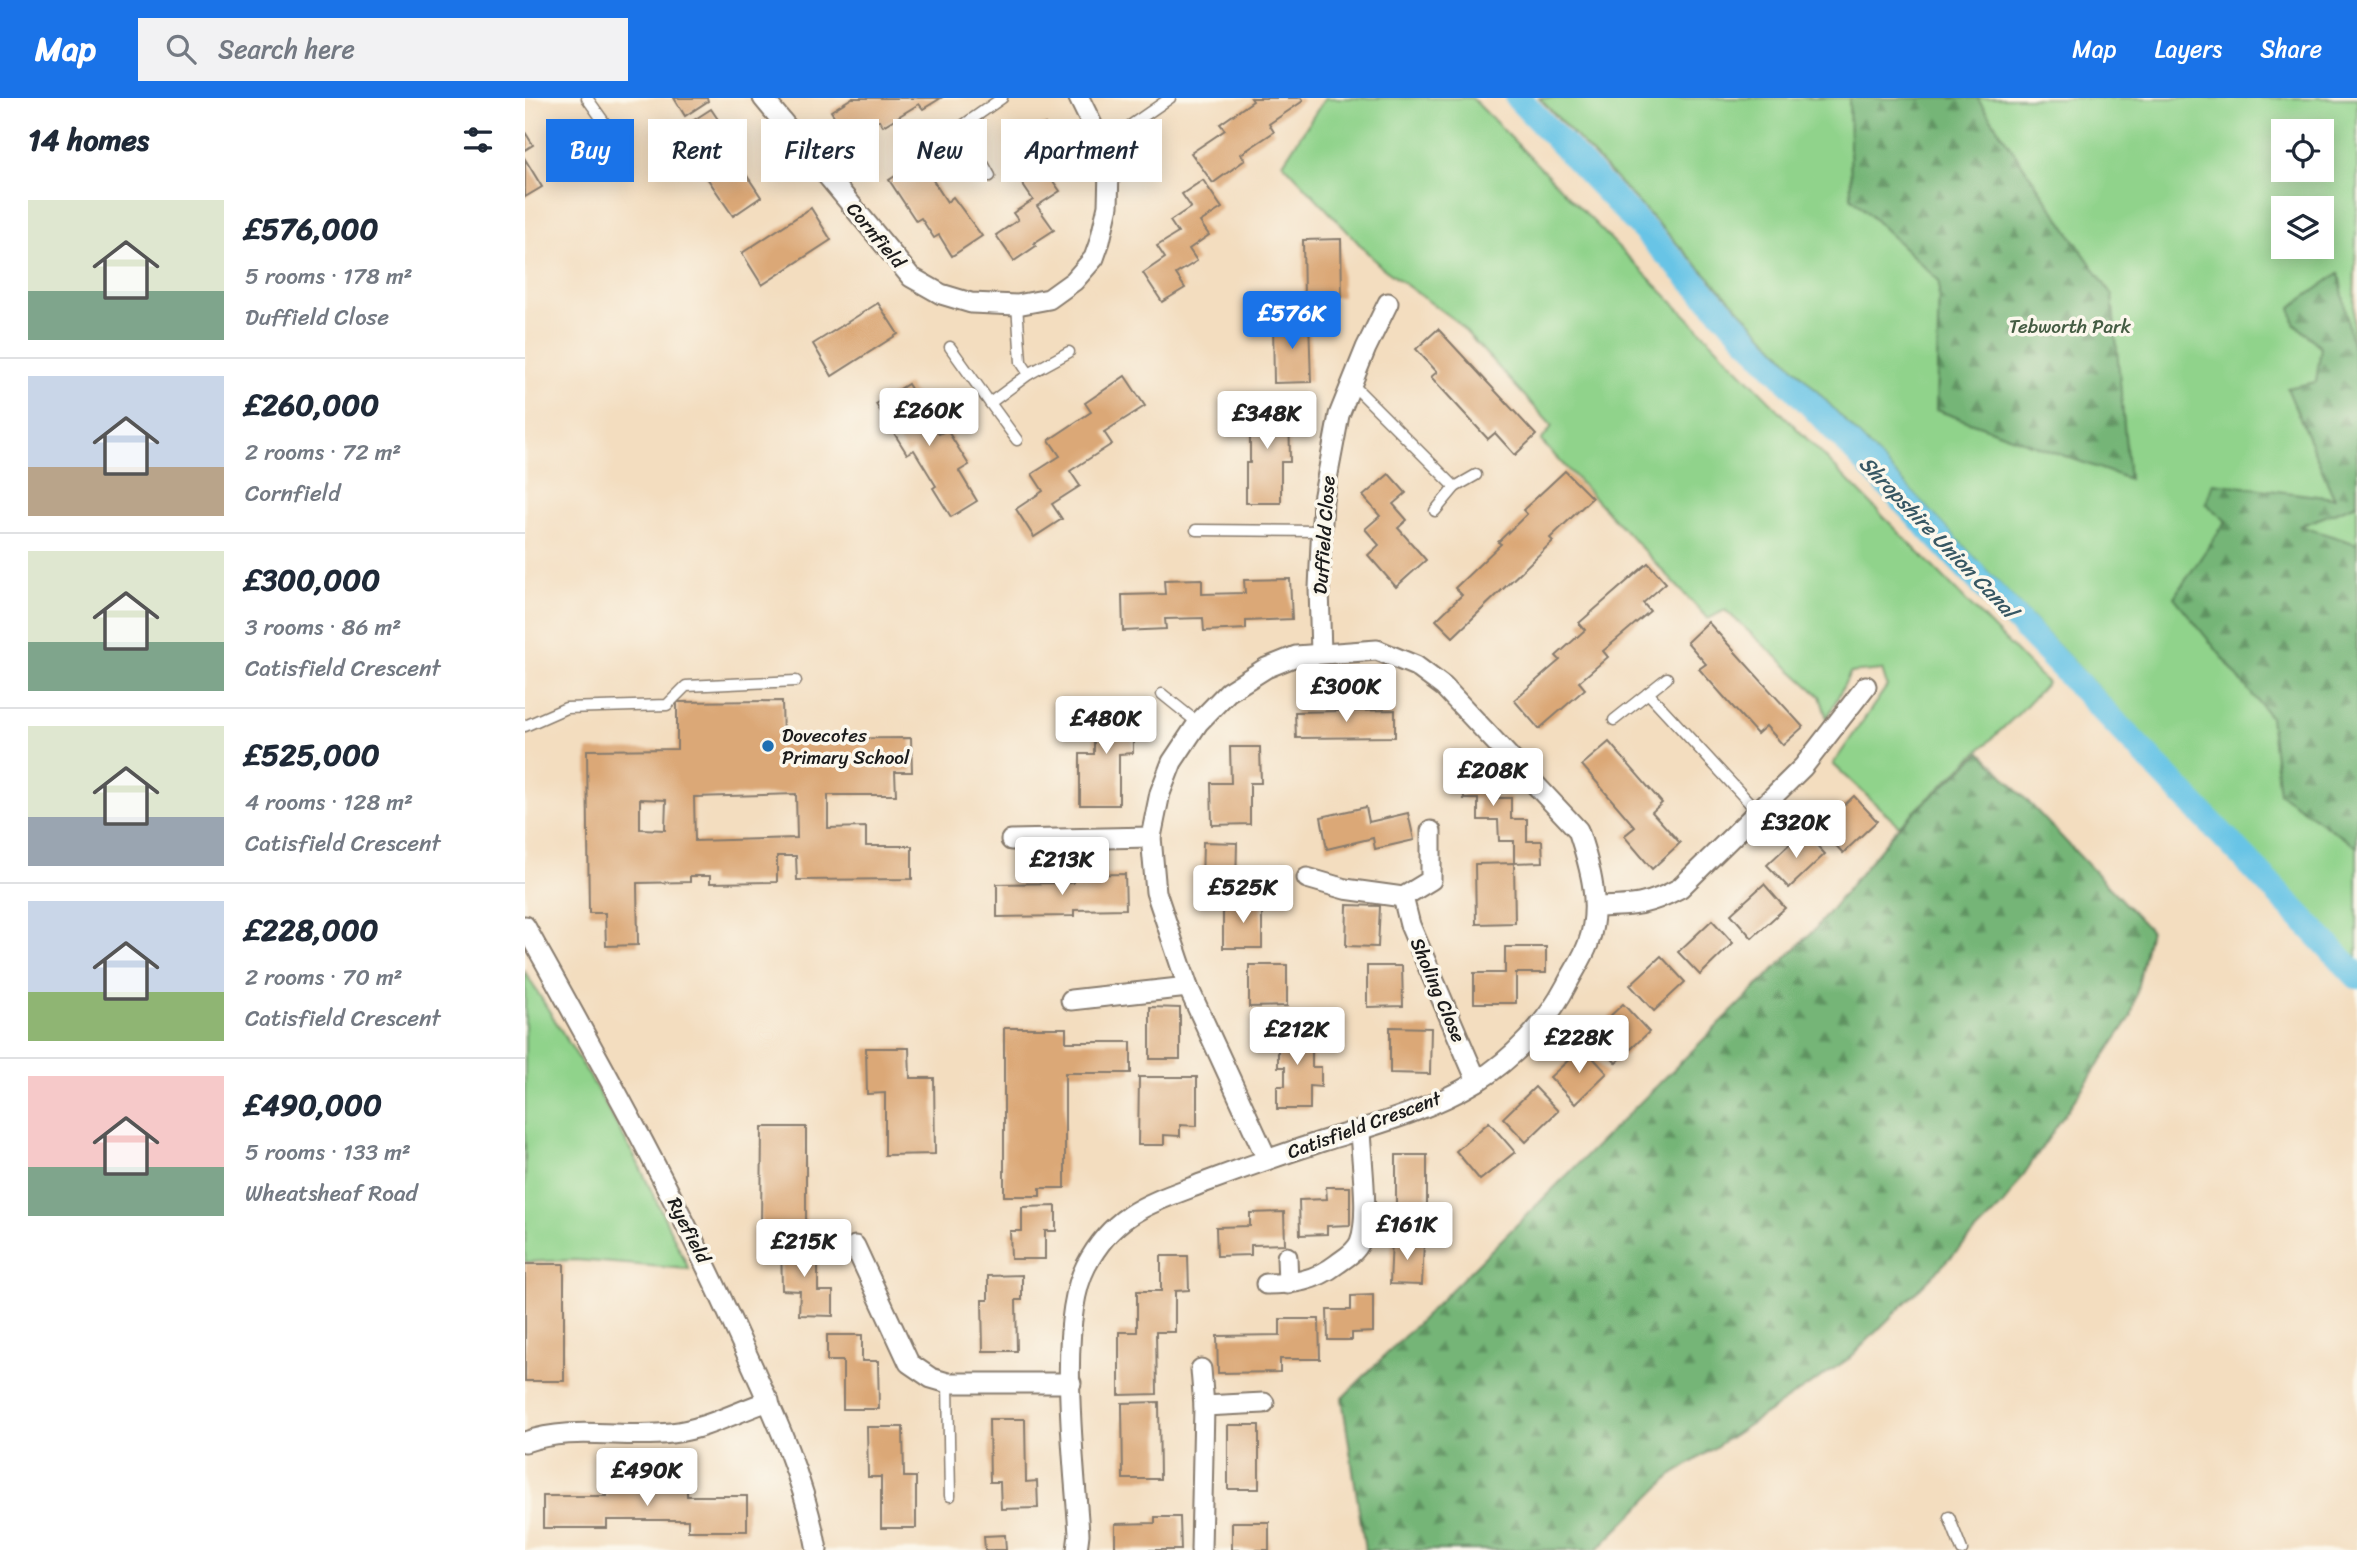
<!DOCTYPE html>
<meta charset="utf-8">
<style>
:root{--surface:#fff;--page:#f2f2f3;--text:#1f2937;--muted:#747a83;--line:#e0e1e3;--accent:#1a73e8}
body{margin:0;font-family:Sriracha,sans-serif;background:var(--page);color:var(--text);height:100vh;display:flex;flex-direction:column;font-size:26px;white-space:nowrap}
*{box-sizing:border-box;margin:0}
p{font-size:23px;color:var(--muted)}
.icon{flex:none;width:38px;height:38px;fill:none;stroke:currentColor;stroke-width:2;stroke-linecap:round;stroke-linejoin:round}
.map{position:relative;flex:1;overflow:hidden}
.side{display:flex;flex-direction:column;background:var(--surface);width:525px}
.side>*{flex:none}
.hud{position:absolute;left:21px;top:21px;width:665px;height:63px;display:flex;gap:14px}
.tools{position:absolute;left:1746px;top:21px;display:grid;gap:14px}
.tools a{display:grid;place-items:center;width:63px;height:63px;border-radius:0px;background:var(--surface);box-shadow:0 4px 18px #0003;font-size:35px}
.price{position:absolute;translate:-50% -60px;padding:0 16px;border-radius:7px;background:#fff;color:#222;font-size:23px;line-height:46px;filter:drop-shadow(0 2px 4px #0008)}
.price::after{content:'';position:absolute;left:50%;top:42px;width:21px;height:16px;margin-left:-10px;background:inherit;clip-path:polygon(0 0,100% 0,50% 100%)}
.price.active{background:var(--accent);color:#fff}
ul{padding:0;list-style:none}
li{display:flex;align-items:center;gap:21px;height:175px;padding:0 28px}
li+li{border-top:2px solid var(--line)}
li span{display:grid;place-items:center;flex:none;width:196px;height:140px;border-radius:0px;color:#555}
li>.icon{margin-inline-start:auto}
span .icon{width:84px;height:84px;fill:#fffc;stroke-width:1}
li b{font-size:30px}
h2{display:flex;justify-content:space-between;align-items:center;height:84px;padding:0 28px;font-size:30px}
.tag{padding:0 24px;border-radius:0px;background:var(--surface);box-shadow:0 4px 18px #0003;font-size:24px;line-height:63px}
.tag.active{background:var(--accent);color:#fff}
header{display:flex;align-items:center;gap:42px;box-sizing:border-box;height:98px;padding:0 35px;background:var(--accent);color:#fff}
header strong{font-size:33px}
nav{display:flex;gap:38px;margin-inline-start:auto;font-size:24px}
.search{width:490px;height:63px;background:var(--page);display:flex;align-items:center;gap:18px;box-sizing:border-box;padding:0 24px;border-radius:0px;color:var(--muted);font-size:26px}
main{display:flex;flex:1;min-height:0}
.map>svg:first-child{display:block}
.green{fill:#90d38b;stroke:#567854;stroke-width:2;fill-rule:evenodd}
.forest{fill:url(#forest-firs);stroke:#48684a;stroke-width:2}
.lines{fill:none;stroke-linecap:round;stroke-linejoin:round}
.canal{stroke:#68c4e6;stroke-width:26}
.building{fill:#dba877;fill-rule:evenodd}
.service-casing{stroke:#887c6e;stroke-width:13}
.minor-casing{stroke:#887c6e;stroke-width:23}
.service{stroke:#fff;stroke-width:10}
.minor{stroke:#fff;stroke-width:19}
.poi-dot{fill:#1f6fb2;stroke:#fbf7ec;stroke-width:2.5}
.labels{text-anchor:middle;dominant-baseline:central;stroke-width:7;stroke-linejoin:round;paint-order:stroke}
.street-label{font-size:19px;fill:#1c1c1c;stroke:#fbf7ec}
.park-label{font-size:19px;fill:#455c43;stroke:#fbf7ec}
.poi-label{font-size:19px;fill:#1c1c1c;stroke:#fbf7ec;text-anchor:start}
.water-label{font-size:21px;font-style:italic;fill:#375763;stroke:#fbf7ec}
</style>
<header>
<strong>Map</strong>
<div class="search"><svg class="icon" aria-label="search" viewBox="0 0 24 24"><circle cx="10" cy="10" r="6"/><path d="M15 15l6 6"/></svg>Search here</div>
<nav><a>Map</a><a>Layers</a><a>Share</a></nav>
</header>
<main>
<section class="side">
<h2>14 homes<svg class="icon" aria-label="filters" viewBox="0 0 24 24"><path d="M4 7h16M4 17h16"/><circle cx="9" cy="7" r="2"/><circle cx="15" cy="17" r="2"/></svg></h2>
<ul>
<li><span style="background:linear-gradient(#dfe7d0 65%,#7fa58c 0)"><svg class="icon" aria-label="home" viewBox="0 0 24 24"><path d="M3 11l9-7 9 7M6 9v11h12V9"/></svg></span><div><b>£576,000</b><p>5 rooms · 178 m²</p><p>Duffield Close</p></div></li>
<li><span style="background:linear-gradient(#c9d6e8 65%,#b9a48a 0)"><svg class="icon" aria-label="home" viewBox="0 0 24 24"><path d="M3 11l9-7 9 7M6 9v11h12V9"/></svg></span><div><b>£260,000</b><p>2 rooms · 72 m²</p><p>Cornfield</p></div></li>
<li><span style="background:linear-gradient(#dfe7d0 65%,#7fa58c 0)"><svg class="icon" aria-label="home" viewBox="0 0 24 24"><path d="M3 11l9-7 9 7M6 9v11h12V9"/></svg></span><div><b>£300,000</b><p>3 rooms · 86 m²</p><p>Catisfield Crescent</p></div></li>
<li><span style="background:linear-gradient(#dfe7d0 65%,#9aa5b1 0)"><svg class="icon" aria-label="home" viewBox="0 0 24 24"><path d="M3 11l9-7 9 7M6 9v11h12V9"/></svg></span><div><b>£525,000</b><p>4 rooms · 128 m²</p><p>Catisfield Crescent</p></div></li>
<li><span style="background:linear-gradient(#c9d6e8 65%,#8fb573 0)"><svg class="icon" aria-label="home" viewBox="0 0 24 24"><path d="M3 11l9-7 9 7M6 9v11h12V9"/></svg></span><div><b>£228,000</b><p>2 rooms · 70 m²</p><p>Catisfield Crescent</p></div></li>
<li><span style="background:linear-gradient(#f6c9c9 65%,#7fa58c 0)"><svg class="icon" aria-label="home" viewBox="0 0 24 24"><path d="M3 11l9-7 9 7M6 9v11h12V9"/></svg></span><div><b>£490,000</b><p>5 rooms · 133 m²</p><p>Wheatsheaf Road</p></div></li>
</ul>
</section>
<div class="map">
<svg width="1832" height="1452" viewBox="0 0 1832 1452">
<defs>
<pattern id="forest-firs" width="22" height="20" patternUnits="userSpaceOnUse" patternTransform="scale(1.75)"><rect width="22" height="20" fill="#74b577"/><path d="M5 1l3.5 6h-7zM16 11l3.5 6h-7z" fill="#5e9261"/></pattern>
</defs>
<rect width="100%" height="100%" fill="#fbf7ec"/>
<filter id="ink" filterUnits="userSpaceOnUse"><feTurbulence type="fractalNoise" baseFrequency=".0143" numOctaves="2"/><feDisplacementMap in="SourceGraphic" scale="14" xChannelSelector="R" yChannelSelector="G"/><feConvolveMatrix kernelMatrix="1 2 1 2 8 2 1 2 1" color-interpolation-filters="sRGB"/></filter>
<filter id="wash" filterUnits="userSpaceOnUse"><feTurbulence type="fractalNoise" baseFrequency=".00686" numOctaves="4" result="noise"/><feDisplacementMap in="SourceGraphic" scale="28" xChannelSelector="R" yChannelSelector="G"/><feGaussianBlur stdDeviation="1.57" result="paint"/><feColorMatrix in="noise" values="0 0 0 0 0 0 0 0 0 0 0 0 0 0 0 0 0 1.4 0 .05"/><feComposite in="paint" operator="in"/></filter>
<g filter="url(#wash)">
<rect width="100%" height="100%" fill="#f3ddbf"/>
<!-- green -->
<g class="green">
<polygon points="800,0 947,0 1522,585 1494,615 1374,728 1308,666 1362,588 1357,572 1325,575 1302,621 1295,598 1200,512 1183,521 1016,343 1027,328 932,224 855,168 758,65"/>
<path d="M1014 0H1832V104L1826 304 1832 307V863ZM1759 33H1797V72H1759ZM1759 110H1797V149H1759Z"/>
<polygon points="0,874 65,979 114,1067 164,1171 50,1162 0,1164"/>
</g>
<!-- forest -->
<g class="forest">
<polygon points="1324,0 1452,0 1587,197 1604,381 1411,312 1414,183 1326,99"/>
<polygon points="1814,175 1832,275 1832,406 1775,428 1832,446 1832,749 1754,695 1745,619 1649,499 1701,423 1681,406 1688,385 1809,400 1762,290 1791,284 1796,249 1769,225 1766,209"/>
<polygon points="1456,654 1625,832 1606,919 1478,1107 1325,1260 1145,1379 1072,1452 840,1452 817,1300 1290,831 1374,728"/>
</g>
<g class="lines">
<!-- canal -->
<polyline class="canal" points="993,0 1832,878"/>
</g>
<g id="blocks">
<!-- building -->
<g class="building">
<polygon points="149,0 182,0 183,3 160,18"/>
<polygon points="327,0 416,0 398,11 394,6 358,28 354,22 323,41 306,13"/>
<polygon points="726,0 776,0 778,3 744,26 749,34 716,56 720,62 688,85 666,55 700,32 695,26 728,3"/>
<polygon points="186,11 211,48 205,52 236,99 208,118 176,71 180,69 155,31"/>
<polygon points="520,26 540,55 518,69 535,93 512,108 529,132 509,145 511,148 489,163 471,137 493,122 488,115 508,102 493,80 515,64 498,41"/>
<polygon points="0,34 8,47 0,52"/>
<polygon points="0,61 17,89 0,99"/>
<polygon points="395,62 422,104 428,99 457,138 427,158 414,137 409,140 396,120 391,123 364,82"/>
<polygon points="678,82 697,110 675,124 684,137 664,151 672,163 651,176 660,190 637,204 618,175 640,160 632,148 653,135 645,123 666,109 657,96"/>
<polygon points="286,110 306,142 237,187 217,155"/>
<polygon points="816,141 817,199 779,199 778,142"/>
<polygon points="353,205 373,236 307,278 288,246"/>
<polygon points="784,221 786,284 749,285 748,222"/>
<polygon points="913,231 1011,337 990,357 970,335 963,341 906,279 912,274 891,251"/>
<polygon points="600,278 620,308 579,334 587,346 545,373 555,388 527,406 537,421 509,439 491,411 518,393 507,376 535,358 524,342 566,314 560,305"/>
<polygon points="383,286 414,336 422,332 444,367 434,373 452,403 426,419 408,390 411,388 389,352 382,356 351,306"/>
<polygon points="764,303 765,364 756,364 756,405 721,405 721,365 725,365 725,304"/>
<polygon points="1040,373 1067,400 1025,440 1028,443 928,539 911,522 937,497 930,490 976,446 973,444 1002,416 998,412"/>
<polygon points="864,376 881,395 868,406 882,422 873,430 901,462 871,489 843,457 854,447 840,431 855,418 838,398"/>
<polygon points="1123,465 1141,485 1118,505 1125,513 1078,553 1083,559 1054,584 1060,591 1014,631 989,602 1035,562 1031,558 1060,532 1054,525"/>
<polygon points="677,481 677,496 720,495 719,482 765,481 767,521 721,523 721,531 679,533 678,520 640,521 641,531 598,533 597,497 640,496 639,482"/>
<polygon points="1183,524 1278,629 1258,647 1241,628 1232,636 1174,571 1181,566 1162,544"/>
<path d="M257 603 258 641 386 640 387 674H370L371 697H303V730L341 729V748H387V781L272 782 271 758H252V784L185 785V778H165V784L112 785 113 847 81 848 80 815H64L62 652 152 651V604ZM271 696 272 740 170 743 169 699ZM115 701 141 702 140 732 115 731Z"/>
<polygon points="569,608 608,608 608,655 594,656 594,707 555,707 555,656 569,656"/>
<polygon points="870,612 870,639 771,640 770,614"/>
<polygon points="1084,644 1137,705 1127,714 1155,745 1127,771 1099,738 1110,729 1057,667"/>
<polygon points="705,649 735,649 736,685 725,685 725,726 687,727 686,685 706,685"/>
<polygon points="953,658 953,680 967,680 967,700 986,700 986,721 1002,721 1002,743 1017,743 1018,764 989,765 989,743 974,743 973,722 953,722 953,701 939,701 938,680 918,681 918,659"/>
<polygon points="1329,698 1352,723 1318,755 1295,730"/>
<polygon points="841,709 844,724 883,715 889,742 850,751 848,740 802,751 796,719"/>
<polygon points="1278,733 1300,756 1264,790 1242,767"/>
<polygon points="678,744 712,745 711,787 677,786"/>
<polygon points="989,765 990,825 951,826 950,766"/>
<polygon points="600,776 601,811 549,812 549,818 472,819 472,786 548,785 548,777"/>
<polygon points="1239,786 1260,810 1227,840 1206,816"/>
<rect x="698" y="804" width="39" height="46"/>
<polygon points="822,807 855,808 853,849 821,848"/>
<polygon points="1187,822 1208,845 1175,877 1153,854"/>
<polygon points="980,849 1021,849 1021,875 991,875 991,905 949,905 949,875 980,875"/>
<polygon points="1136,858 1160,884 1129,913 1105,887"/>
<polygon points="724,867 762,867 762,908 724,909"/>
<polygon points="842,868 877,868 878,908 842,909"/>
<polygon points="1098,906 1124,934 1091,965 1065,937"/>
<polygon points="625,909 655,910 655,961 625,961"/>
<polygon points="753,927 787,928 787,969 796,969 796,989 785,988 785,1011 752,1011 752,988 760,988 760,969 753,969"/>
<polygon points="865,929 906,930 905,976 865,975"/>
<polygon points="479,930 541,930 541,944 606,944 606,975 540,975 540,1090 515,1090 515,1098 479,1098"/>
<polygon points="1058,949 1082,975 1050,1006 1025,979"/>
<polygon points="341,950 384,950 385,980 409,980 410,1056 360,1057 360,995 342,996"/>
<polygon points="614,979 672,979 672,1028 655,1027 655,1038 639,1037 639,1047 613,1047"/>
<polygon points="1010,989 1033,1013 1001,1044 978,1020"/>
<polygon points="964,1024 990,1054 955,1082 931,1053"/>
<polygon points="237,1029 281,1029 281,1129 236,1129"/>
<rect x="871" y="1057" width="31" height="68"/>
<polygon points="801,1089 825,1089 825,1127 802,1128 802,1136 775,1137 774,1102 802,1101"/>
<polygon points="531,1108 531,1133 520,1133 520,1161 486,1161 485,1133 497,1133 497,1109"/>
<polygon points="759,1114 760,1146 726,1147 726,1157 692,1158 691,1129 725,1128 725,1115"/>
<polygon points="867,1141 899,1143 897,1187 865,1186"/>
<polygon points="256,1143 288,1143 288,1166 293,1166 293,1193 308,1193 308,1218 274,1217 275,1193 257,1192"/>
<polygon points="636,1158 663,1158 664,1192 650,1193 650,1234 631,1234 632,1296 594,1297 594,1234 612,1234 612,1193 636,1193"/>
<rect x="0" y="1166" width="39" height="117"/>
<polygon points="497,1177 497,1202 491,1202 492,1253 458,1253 457,1202 463,1202 463,1178"/>
<polygon points="848,1197 848,1234 827,1235 827,1242 803,1242 802,1212 826,1212 826,1198"/>
<polygon points="755,1221 794,1221 795,1261 755,1261 755,1274 693,1275 692,1238 755,1237"/>
<polygon points="302,1237 337,1237 337,1263 353,1263 354,1311 318,1311 318,1263 302,1263"/>
<polygon points="634,1304 635,1381 598,1381 597,1305"/>
<polygon points="464,1321 500,1321 501,1384 512,1383 513,1410 476,1411 475,1384 465,1384"/>
<rect x="703" y="1327" width="31" height="64"/>
<polygon points="342,1329 378,1329 379,1379 391,1379 391,1430 356,1430 356,1379 343,1379"/>
<polygon points="82,1384 162,1384 162,1398 222,1398 222,1433 163,1433 163,1422 82,1422 82,1430 18,1430 18,1398 82,1398"/>
<polygon points="630,1419 655,1419 656,1452 590,1452 590,1426 630,1425"/>
<rect x="707" y="1424" width="37" height="28"/>
<polygon points="480,1437 481,1452 460,1452 459,1438"/>
</g>
</g>
</g>
<g filter="url(#ink)">
<use href="#blocks" fill-opacity="0" stroke="#887c6e" stroke-width="2"/>
<g class="lines">
<!-- service casing -->
<g class="service-casing">
<g id="service">
<polyline points="62,0 79,24"/>
<polyline points="577,47 645,0"/>
<polyline points="465,78 437,28 477,0"/>
<polyline points="492,207 496,264 504,276 544,254"/>
<polyline points="425,249 465,305 504,276"/>
<polyline points="827,286 930,389"/>
<polyline points="465,305 492,342"/>
<polyline points="910,413 930,389 951,377"/>
<polyline points="671,432 797,433"/>
<polyline points="1123,595 1232,713"/>
<polyline points="637,596 673,625"/>
<polyline points="1089,622 1142,580"/>
<polyline points="0,628 41,610 142,607 161,588 271,583"/>
<polyline points="423,1285 425,1398"/>
<polyline points="1424,1419 1437,1452"/>
</g>
</g>
<!-- minor casing -->
<g class="minor-casing">
<g id="minor">
<polyline points="238,0 386,179 416,196 446,205 492,207 524,201 549,183 569,160 575,143 583,108 584,72 577,47 554,0"/>
<polyline points="796,555 794,490 798,402 814,317 841,250 863,205"/>
<polyline points="486,742 626,739"/>
<polyline points="782,780 820,791 878,799 906,782 906,733"/>
<polyline points="878,799 885,827 952,983"/>
<path d="M1070 809C1108 808 1122 808 1155 790L1278 669 1341 588"/>
<path d="M0 828C73 960 147 1091 209 1228 242 1301 278 1372 292 1452"/>
<polyline points="546,902 663,889"/>
<polyline points="330,1148 384,1265 406,1280 423,1285 546,1285"/>
<polyline points="762,1159 763,1186"/>
<path d="M741 1186C768 1186 790 1183 812 1166 820 1160 831 1154 835 1144 845 1119 836 1061 835 1032"/>
<polyline points="679,1308 739,1305"/>
<path d="M0 1344C46 1327 98 1341 146 1335 181 1331 211 1314 244 1303"/>
<path d="M552 1452 554 1436C550 1369 531 1225 561 1168 589 1114 626 1105 678 1085 718 1070 758 1056 798 1043 850 1027 905 1012 951 984 988 961 1021 926 1041 888 1048 874 1058 860 1063 846 1077 808 1065 768 1053 732L919 589 891 568 852 552 771 558 741 570 703 594 673 625 647 664 635 695 626 739 631 794 663 889 742 1061"/>
<polyline points="676,1452 679,1308 676,1271"/>
</g>
</g>
<!-- service -->
<use href="#service" class="service"/>
<!-- minor -->
<use href="#minor" class="minor"/>
</g>
</g>
<!-- markers -->
<circle class="poi-dot" cx="243" cy="648" r="7"/>
<g class="labels">
<!-- street labels -->
<g class="street-label">
<text transform="translate(351 137) rotate(50)">Cornfield</text>
<text transform="translate(799 437) rotate(-86)">Duffield Close</text>
<text transform="translate(913 892) rotate(67)">Sholing Close</text>
<text transform="translate(839 1027) rotate(-20)">Catisfield Crescent</text>
<text transform="translate(164 1132) rotate(63)">Ryefield</text>
</g>
<!-- park labels -->
<g class="park-label">
<text x="1545" y="228">Tebworth Park</text>
</g>
<!-- poi labels -->
<g class="poi-label">
<text x="257" y="637">Dovecotes<tspan x="257" dy="22">Primary School</tspan></text>
</g>
<!-- water labels -->
<g class="water-label">
<text transform="translate(1413 439) rotate(46)">Shropshire Union Canal</text>
</g>
</g>
</svg>
<div class="tools">
<a><svg class="icon" aria-label="locate" viewBox="0 0 24 24"><circle cx="12" cy="12" r="6"/><path d="M12 2v4M12 18v4M2 12h4M18 12h4"/></svg></a>
<a><svg class="icon" aria-label="layers" viewBox="0 0 24 24"><path d="M12 4l9 5-9 5-9-5zM3 14l9 5 9-5"/></svg></a>
</div>
<b class="price active" style="left:767px;top:253px">£576K</b>
<b class="price" style="left:404px;top:350px">£260K</b>
<b class="price" style="left:742px;top:353px">£348K</b>
<b class="price" style="left:821px;top:626px">£300K</b>
<b class="price" style="left:581px;top:658px">£480K</b>
<b class="price" style="left:968px;top:710px">£208K</b>
<b class="price" style="left:1271px;top:762px">£320K</b>
<b class="price" style="left:537px;top:799px">£213K</b>
<b class="price" style="left:718px;top:827px">£525K</b>
<b class="price" style="left:772px;top:969px">£212K</b>
<b class="price" style="left:1054px;top:977px">£228K</b>
<b class="price" style="left:882px;top:1164px">£161K</b>
<b class="price" style="left:279px;top:1181px">£215K</b>
<b class="price" style="left:122px;top:1410px">£490K</b>
<div class="hud">
<a class="tag active">Buy</a>
<a class="tag">Rent</a>
<a class="tag">Filters</a>
<a class="tag">New</a>
<a class="tag">Apartment</a>
</div>
</div>
</main>
